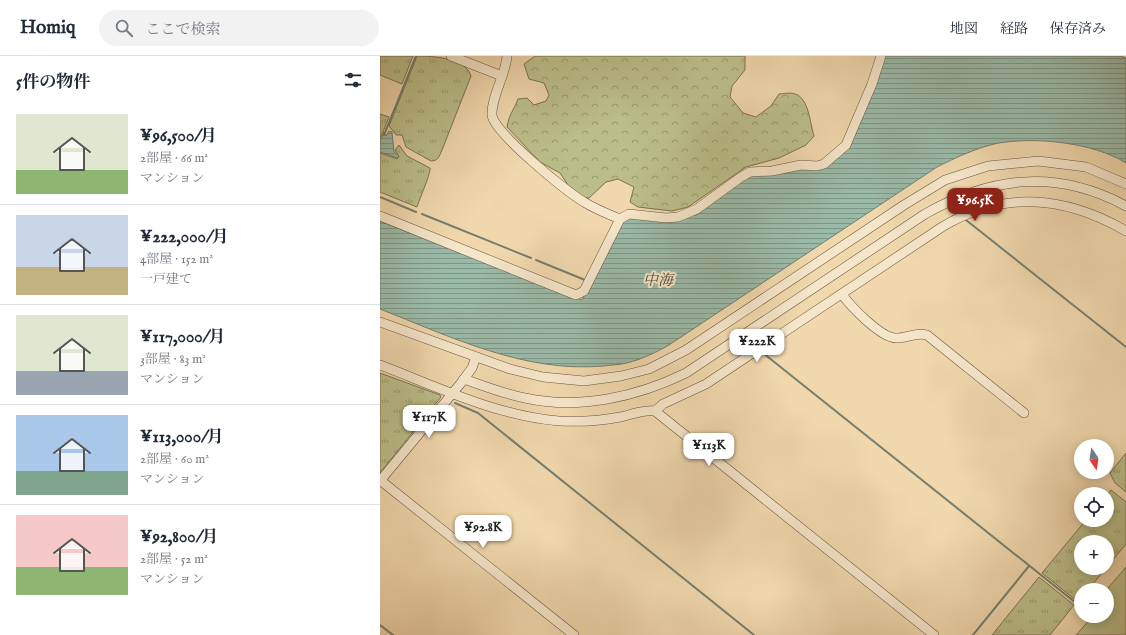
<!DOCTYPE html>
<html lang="ja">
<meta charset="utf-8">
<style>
:root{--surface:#fff;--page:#f2f2f3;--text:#1f2937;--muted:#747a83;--line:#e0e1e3;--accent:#8f2418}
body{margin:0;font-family:"IM FELL English","Noto Serif JP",serif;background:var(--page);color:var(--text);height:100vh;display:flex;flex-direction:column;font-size:15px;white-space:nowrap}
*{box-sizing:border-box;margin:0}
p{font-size:13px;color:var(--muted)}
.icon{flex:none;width:22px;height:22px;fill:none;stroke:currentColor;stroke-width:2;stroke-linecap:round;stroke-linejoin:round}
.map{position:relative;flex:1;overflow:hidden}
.panel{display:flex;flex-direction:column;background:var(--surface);width:380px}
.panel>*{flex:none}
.needle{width:26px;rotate:167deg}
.controls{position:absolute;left:694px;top:383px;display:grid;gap:8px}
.controls a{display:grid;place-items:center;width:40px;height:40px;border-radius:50%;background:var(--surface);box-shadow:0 2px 10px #0003;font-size:20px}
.price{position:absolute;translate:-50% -34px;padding:0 9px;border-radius:8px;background:#fff;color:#222;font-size:13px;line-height:26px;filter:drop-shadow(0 1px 2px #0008)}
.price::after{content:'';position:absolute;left:50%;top:24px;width:12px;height:9px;margin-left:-6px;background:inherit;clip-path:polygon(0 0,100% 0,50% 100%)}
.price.current{background:var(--accent);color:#fff}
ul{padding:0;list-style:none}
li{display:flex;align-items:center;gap:12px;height:100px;padding:0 16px}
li+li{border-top:1px solid var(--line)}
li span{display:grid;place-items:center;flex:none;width:112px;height:80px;border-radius:0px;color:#555}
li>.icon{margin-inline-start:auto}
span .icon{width:48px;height:48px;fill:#fffc;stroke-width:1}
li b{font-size:17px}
h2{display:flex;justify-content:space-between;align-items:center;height:48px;padding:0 16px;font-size:17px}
header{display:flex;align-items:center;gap:24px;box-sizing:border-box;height:56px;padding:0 20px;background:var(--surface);border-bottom:1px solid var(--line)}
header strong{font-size:19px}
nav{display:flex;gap:22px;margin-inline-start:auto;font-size:14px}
.search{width:280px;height:36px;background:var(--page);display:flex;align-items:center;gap:10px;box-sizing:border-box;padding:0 14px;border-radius:22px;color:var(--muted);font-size:15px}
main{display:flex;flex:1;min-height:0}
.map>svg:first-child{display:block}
.grass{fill:url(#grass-tufts);stroke:#7c7252}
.forest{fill:url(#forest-crowns);stroke:#7c7252}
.garden{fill:#bbbe89;stroke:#7c7252}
.water{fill:url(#water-rules);stroke:#757f70}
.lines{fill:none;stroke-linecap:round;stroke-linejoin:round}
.stream{stroke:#757f70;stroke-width:2}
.minor-casing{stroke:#6a5240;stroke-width:10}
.minor{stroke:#f5e5c9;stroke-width:9}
.labels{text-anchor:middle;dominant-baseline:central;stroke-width:4;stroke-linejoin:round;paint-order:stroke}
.water-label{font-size:15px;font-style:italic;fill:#544b3f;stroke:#f5e5c9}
</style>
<header>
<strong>Homiq</strong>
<div class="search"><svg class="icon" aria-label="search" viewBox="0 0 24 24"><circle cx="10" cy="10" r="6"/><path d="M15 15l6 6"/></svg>ここで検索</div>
<nav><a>地図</a><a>経路</a><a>保存済み</a></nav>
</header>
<main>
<section class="panel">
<h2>5件の物件<svg class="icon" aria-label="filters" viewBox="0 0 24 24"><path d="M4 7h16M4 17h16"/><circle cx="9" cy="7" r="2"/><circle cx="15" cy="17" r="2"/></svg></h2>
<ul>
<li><span style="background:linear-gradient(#dfe7d0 70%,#8fb573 0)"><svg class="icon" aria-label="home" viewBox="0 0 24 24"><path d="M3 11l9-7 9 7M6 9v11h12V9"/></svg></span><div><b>¥96,500/月</b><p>2部屋 · 66 m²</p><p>マンション</p></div></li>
<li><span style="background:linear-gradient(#c9d6e8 65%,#c2b280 0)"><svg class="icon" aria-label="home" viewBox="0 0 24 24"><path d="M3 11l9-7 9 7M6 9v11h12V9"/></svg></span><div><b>¥222,000/月</b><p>4部屋 · 152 m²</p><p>一戸建て</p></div></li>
<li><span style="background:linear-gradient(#dfe7d0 70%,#9aa5b1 0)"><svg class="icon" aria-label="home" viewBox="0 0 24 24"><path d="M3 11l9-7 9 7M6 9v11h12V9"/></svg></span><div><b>¥117,000/月</b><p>3部屋 · 83 m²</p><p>マンション</p></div></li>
<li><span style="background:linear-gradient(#a9c7e8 70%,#7fa58c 0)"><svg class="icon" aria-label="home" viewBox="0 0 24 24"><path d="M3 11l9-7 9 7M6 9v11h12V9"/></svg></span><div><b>¥113,000/月</b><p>2部屋 · 60 m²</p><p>マンション</p></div></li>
<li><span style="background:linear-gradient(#f6c9c9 65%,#8fb573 0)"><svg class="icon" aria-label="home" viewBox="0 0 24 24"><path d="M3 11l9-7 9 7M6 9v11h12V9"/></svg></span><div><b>¥92,800/月</b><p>2部屋 · 52 m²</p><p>マンション</p></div></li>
</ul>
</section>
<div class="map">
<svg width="746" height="579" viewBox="0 0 746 579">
<defs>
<pattern id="grass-tufts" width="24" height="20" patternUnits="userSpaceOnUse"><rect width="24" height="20" fill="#bbbe89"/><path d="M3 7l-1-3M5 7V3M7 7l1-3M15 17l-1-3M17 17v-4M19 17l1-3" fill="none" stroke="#999a6f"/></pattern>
<pattern id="forest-crowns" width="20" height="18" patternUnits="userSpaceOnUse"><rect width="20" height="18" fill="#bbbe89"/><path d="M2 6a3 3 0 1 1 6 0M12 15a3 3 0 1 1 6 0" fill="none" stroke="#999a6f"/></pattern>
<pattern id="water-rules" width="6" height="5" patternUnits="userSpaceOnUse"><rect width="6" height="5" fill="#9abaa8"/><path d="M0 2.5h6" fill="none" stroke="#7f9788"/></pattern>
</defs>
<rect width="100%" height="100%" fill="#f0d7ac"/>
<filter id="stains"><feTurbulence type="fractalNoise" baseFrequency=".005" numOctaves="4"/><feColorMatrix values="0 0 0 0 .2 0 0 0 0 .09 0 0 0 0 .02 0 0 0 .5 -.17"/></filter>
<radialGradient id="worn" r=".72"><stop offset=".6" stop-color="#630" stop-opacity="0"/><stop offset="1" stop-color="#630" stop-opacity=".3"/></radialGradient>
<!-- grass -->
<g class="grass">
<polygon points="0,0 33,0 22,28 0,19"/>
<path d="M37 0C53 0 86 2 91 20L62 94C59 101 58 105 51 105L26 91 22 79H16L9 70Z"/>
<polygon points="0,58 9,61 0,83"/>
<path d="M19 89 27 100 50 112C51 117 39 144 37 151L0 136V97L17 103 19 101 15 94Z"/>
<polygon points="0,317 60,339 61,341 0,417"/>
<polygon points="746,397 746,436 735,427 730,417"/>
<polygon points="731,434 746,446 746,488 727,511 727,486 701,486 701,512 726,512 708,534 701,534 701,542 698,546 662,517 706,464 727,464 727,439"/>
<polygon points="659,521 694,549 670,579 612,579"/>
</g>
<!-- forest -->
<path class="forest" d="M155 0H365V14L352 30 350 41 363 57 376 61 391 50 399 38C403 38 410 36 415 38 429 42 430 68 434 80L426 89 399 102 366 111 308 151 292 155 258 151 250 146 254 131 238 123 226 126 209 142 201 141 188 129 180 117 160 106 127 71C129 58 134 54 138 43L147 42 154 49 166 45 169 39 164 27 149 23 144 8Z"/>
<!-- garden -->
<polygon class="garden" points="746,511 746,579 696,579 713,560 727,560 728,532"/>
<!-- water -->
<g class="water">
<path d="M505 0H742L746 3V107C713 86 651 80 614 88 594 93 575 102 557 111L289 289C275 297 262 303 247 307 239 309 230 309 223 310 145 317 71 281 0 253V163L202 244 244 162 317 159 366 120 394 118 460 100Z"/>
<polygon points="9,75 12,76 14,96 19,100 18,102 0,96 0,86 4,76 6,80"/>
</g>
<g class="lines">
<!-- stream -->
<g class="stream">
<polyline points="4,79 36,0"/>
<polyline points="0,141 36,156"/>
<polyline points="42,158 151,202"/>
<polyline points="586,164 746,291"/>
<polyline points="156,204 205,224"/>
<polyline points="383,297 696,547"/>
<polyline points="75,347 98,357 374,579"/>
<polyline points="0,569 13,579"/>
<polyline points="593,579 649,510"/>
</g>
<!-- minor casing -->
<g class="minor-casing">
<g id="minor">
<polyline points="71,0 122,20"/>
<path d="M127 0C126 18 111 41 112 59 113 76 187 136 204 146 215 153 228 158 240 163L249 158 286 162 298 161 317 153 361 121 370 116 392 115 421 109 437 110 444 108 466 89 492 28 501 0"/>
<polyline points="0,160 196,239 204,235 240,163"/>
<path d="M462 238C470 250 501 282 516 282 527 282 536 276 547 279L644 357"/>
<polyline points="0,266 130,313 163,321 204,325 241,320 269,313 306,294 524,149 565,124 608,110 658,105 706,111 746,128"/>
<path d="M0 309C58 331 117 360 179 365 200 366 220 365 240 361 251 359 264 353 275 355L554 579"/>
<path d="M84 323C104 330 124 338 145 342 199 354 257 341 306 317L545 158C612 120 677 113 746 150"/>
<path d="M275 355 283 348 326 328 562 171C623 134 686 140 746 175"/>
<polyline points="0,424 194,579"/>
<polyline points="0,425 81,327 92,312 96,301"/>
</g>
</g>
<!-- minor -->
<use href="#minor" class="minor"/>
</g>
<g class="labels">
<!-- water labels -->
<g class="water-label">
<text x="278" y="224">中海</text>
</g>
</g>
<rect width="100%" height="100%" filter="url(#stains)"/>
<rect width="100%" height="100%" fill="url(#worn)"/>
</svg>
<div class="controls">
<a><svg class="needle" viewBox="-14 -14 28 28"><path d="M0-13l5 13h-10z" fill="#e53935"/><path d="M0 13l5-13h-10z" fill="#747a83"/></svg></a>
<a><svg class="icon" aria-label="locate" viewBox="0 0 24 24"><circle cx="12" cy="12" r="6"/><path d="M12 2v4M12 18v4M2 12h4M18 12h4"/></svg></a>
<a>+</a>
<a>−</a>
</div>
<b class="price current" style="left:595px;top:166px">¥96.5K</b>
<b class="price" style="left:377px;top:307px">¥222K</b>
<b class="price" style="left:49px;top:383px">¥117K</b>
<b class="price" style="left:329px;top:411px">¥113K</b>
<b class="price" style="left:103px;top:493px">¥92.8K</b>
</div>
</main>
